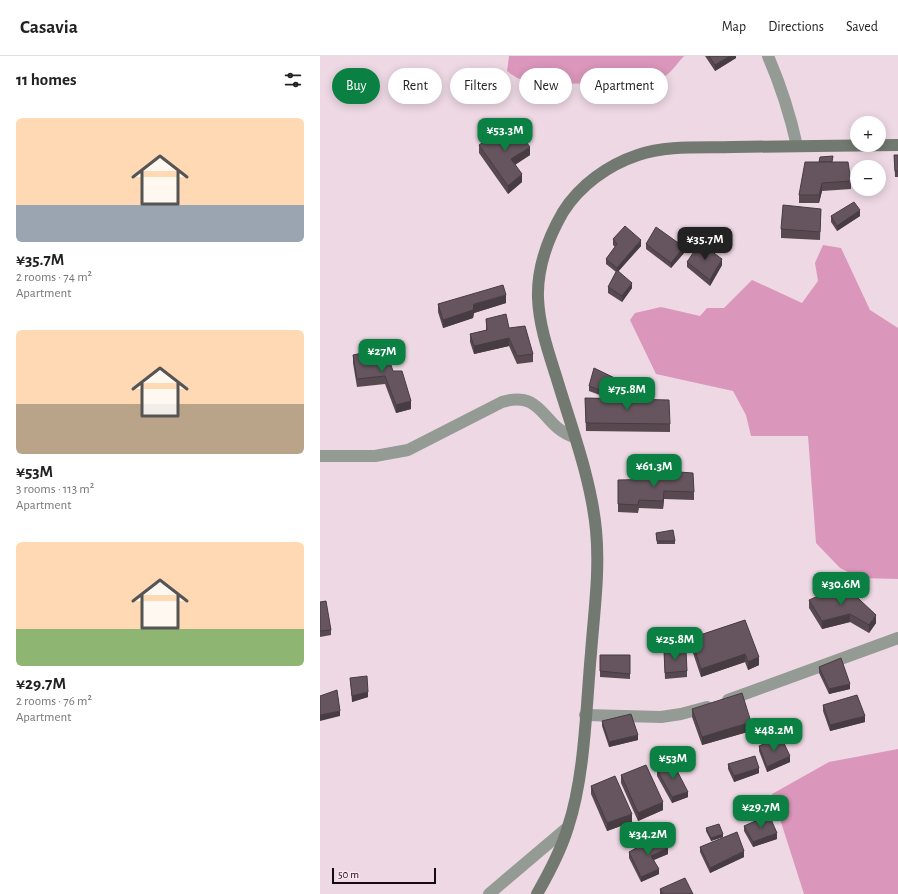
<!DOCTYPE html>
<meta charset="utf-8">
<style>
:root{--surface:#fff;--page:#f6f6f6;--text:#222;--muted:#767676;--line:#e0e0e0;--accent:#0b8043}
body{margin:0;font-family:"Alegreya Sans",sans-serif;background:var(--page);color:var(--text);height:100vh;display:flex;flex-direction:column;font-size:15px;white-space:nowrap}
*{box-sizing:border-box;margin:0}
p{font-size:13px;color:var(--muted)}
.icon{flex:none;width:22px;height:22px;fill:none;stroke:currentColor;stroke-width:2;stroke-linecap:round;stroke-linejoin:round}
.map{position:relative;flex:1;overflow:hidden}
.side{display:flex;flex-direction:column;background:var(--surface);width:320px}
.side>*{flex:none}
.hud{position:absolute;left:12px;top:12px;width:380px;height:36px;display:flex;gap:8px}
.buttons{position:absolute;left:530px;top:60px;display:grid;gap:8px}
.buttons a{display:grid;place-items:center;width:36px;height:36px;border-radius:50%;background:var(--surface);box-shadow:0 2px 10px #0003;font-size:20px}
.scale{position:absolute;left:12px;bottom:10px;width:104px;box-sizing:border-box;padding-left:4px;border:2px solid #120b0f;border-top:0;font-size:11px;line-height:14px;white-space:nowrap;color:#120b0f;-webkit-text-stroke:3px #fae5f0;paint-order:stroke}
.price{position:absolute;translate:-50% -34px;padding:0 9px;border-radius:8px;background:var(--accent);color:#fff;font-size:13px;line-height:26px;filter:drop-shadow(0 1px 2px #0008)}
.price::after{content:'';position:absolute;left:50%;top:24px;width:12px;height:9px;margin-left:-6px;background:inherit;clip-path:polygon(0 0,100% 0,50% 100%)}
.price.active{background:#222;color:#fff}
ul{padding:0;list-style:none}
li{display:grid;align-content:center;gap:8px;height:212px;padding:0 16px}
li span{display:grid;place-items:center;height:124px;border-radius:6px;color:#555}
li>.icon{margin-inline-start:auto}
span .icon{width:72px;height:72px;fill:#fffc;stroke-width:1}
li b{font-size:17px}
h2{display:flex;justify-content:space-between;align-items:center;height:48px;padding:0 16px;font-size:17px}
.tag{padding:0 14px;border-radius:18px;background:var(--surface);box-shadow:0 2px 10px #0003;font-size:14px;line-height:36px}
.tag.active{background:var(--accent);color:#fff}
header{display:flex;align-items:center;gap:24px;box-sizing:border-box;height:56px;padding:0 20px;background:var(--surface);border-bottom:1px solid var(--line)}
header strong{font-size:19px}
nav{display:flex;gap:22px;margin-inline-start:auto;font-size:14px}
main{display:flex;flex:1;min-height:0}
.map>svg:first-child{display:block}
.forest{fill:#db96bc}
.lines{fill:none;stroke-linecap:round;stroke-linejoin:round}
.street{stroke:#949a94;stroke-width:12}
.secondary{stroke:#717970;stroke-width:12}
.wall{fill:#584951}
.shaded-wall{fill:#473c42}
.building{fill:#66555e;stroke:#473c42}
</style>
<header>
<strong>Casavia</strong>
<nav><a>Map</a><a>Directions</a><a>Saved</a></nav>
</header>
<main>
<section class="side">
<h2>11 homes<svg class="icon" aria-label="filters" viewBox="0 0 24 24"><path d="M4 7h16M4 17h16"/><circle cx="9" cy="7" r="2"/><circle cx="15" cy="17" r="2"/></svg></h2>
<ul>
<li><span style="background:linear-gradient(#ffd9b3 70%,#9aa5b1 0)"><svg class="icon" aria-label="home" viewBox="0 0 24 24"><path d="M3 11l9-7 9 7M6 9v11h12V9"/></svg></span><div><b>¥35.7M</b><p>2 rooms · 74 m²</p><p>Apartment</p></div></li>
<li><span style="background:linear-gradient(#ffd9b3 60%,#b9a48a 0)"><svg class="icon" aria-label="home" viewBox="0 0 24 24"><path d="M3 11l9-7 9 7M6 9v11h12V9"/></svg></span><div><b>¥53M</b><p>3 rooms · 113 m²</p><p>Apartment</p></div></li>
<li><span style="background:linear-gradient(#ffd9b3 70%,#8fb573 0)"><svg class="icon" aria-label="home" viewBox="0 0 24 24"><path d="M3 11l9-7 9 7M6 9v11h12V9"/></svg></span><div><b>¥29.7M</b><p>2 rooms · 76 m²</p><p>Apartment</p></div></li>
</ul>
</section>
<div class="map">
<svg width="578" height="838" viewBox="0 0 578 838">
<rect width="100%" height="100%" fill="#edd8e3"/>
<!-- forest -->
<g class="forest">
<path d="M189 0H364C358 6 352 16 345 20 330 31 220 29 200 23 196 22 191 18 187 15Z"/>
<polygon points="503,189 521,192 550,254 578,272 578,523 540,522 520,512 496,487 488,380 431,380 426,359 413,335 336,318 310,264 315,257 341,251 380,260 387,252 404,252 432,224 482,247 498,225 495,207"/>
<polygon points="578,693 578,838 484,838 452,738 509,706"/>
</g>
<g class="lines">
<!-- street -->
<g class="street">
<path d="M448 0C461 30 470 58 477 90"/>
<path d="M0 400H55L88 394 182 346C223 333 223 372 254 381"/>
<polyline points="408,644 578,582"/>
<polyline points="265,659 341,661 361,658 387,651"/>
<polyline points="169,838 248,771"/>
</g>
<!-- secondary -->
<path class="secondary" d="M217 838C229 817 241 795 248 771 265 720 266 651 271 597 274 556 280 515 276 474 271 422 251 370 236 320 228 295 219 269 218 242 217 212 228 182 243 156 260 129 288 109 318 99 347 89 382 92 413 91 468 90 523 90 578 89"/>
</g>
<!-- wall -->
<g class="wall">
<polygon points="385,0 416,0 416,2 395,15"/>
<polygon points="159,89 210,99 195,109 202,126 188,138 159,97"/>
<polygon points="574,99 578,99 578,121 575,121"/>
<polygon points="499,106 513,106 531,125 531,133 502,135 499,147 479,147 479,139"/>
<polygon points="501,153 500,184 461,182 461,173"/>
<polygon points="511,160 540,160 517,175 511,166"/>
<polygon points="293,183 321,190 298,215 312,232 302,246 288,237 288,231 296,216 286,208 286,203 295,191 293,189"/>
<polygon points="326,188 364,197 351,212 326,193"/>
<polygon points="367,206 402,209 390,230 367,211"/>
<polygon points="186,247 154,257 153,262 123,272 118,256 118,248"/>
<polygon points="166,263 189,272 213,298 213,306 197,308 189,290 154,298 150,286 150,278 166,274"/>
<polygon points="33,299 73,315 91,353 76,357 65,328 37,331 33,307"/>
<polygon points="269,330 305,332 301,343 350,368 350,376 266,375 265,342 290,343 269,335"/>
<polygon points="298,424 374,436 374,444 344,443 343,453 319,452 318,457 298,456"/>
<polygon points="336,477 355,485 355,488 337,488"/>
<polygon points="489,544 556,567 549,577 530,566 502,573 489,552"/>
<polygon points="0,546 11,574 11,579 0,581"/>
<polygon points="425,564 439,609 428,614 425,606 381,621 371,591 371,582"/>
<polygon points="344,595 367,615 367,621 345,623"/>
<polygon points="280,599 310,599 310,623 280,621"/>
<polygon points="499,611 530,633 509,638 499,617"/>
<polygon points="30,622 48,641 32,646"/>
<polygon points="503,649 545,666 510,675 503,655"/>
<polygon points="372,653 431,675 382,689 372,661"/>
<polygon points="282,665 318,684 289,691 282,670"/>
<polygon points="439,690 470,706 447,716 439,695"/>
<polygon points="408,708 439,717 414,726 408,713"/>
<polygon points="337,714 368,741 352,747 337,720"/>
<polygon points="301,719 343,754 318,765 301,727"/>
<polygon points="271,730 312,766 287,775 271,738"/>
<polygon points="424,770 457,783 433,791 424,775"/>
<polygon points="386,772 403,781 391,785 386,775"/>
<polygon points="380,791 424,801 390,817 380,796"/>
<polygon points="309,796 348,798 334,804 339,818 321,826 309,802"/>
<polygon points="340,833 373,838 340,838"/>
</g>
<!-- shaded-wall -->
<g class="shaded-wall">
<polygon points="410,0 416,0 416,2 395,15 395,9"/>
<polygon points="210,91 210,99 191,111 191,103"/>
<polygon points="202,118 202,126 188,138 188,130"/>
<polygon points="502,127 502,135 499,147 499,139"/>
<polygon points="540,154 540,160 517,175 517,170"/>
<polygon points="321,184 321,190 297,217 297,212"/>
<polygon points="364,191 364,197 351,212 351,207"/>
<polygon points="402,203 402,209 390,230 390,224"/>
<polygon points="312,227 312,232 302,246 302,240"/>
<polygon points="186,239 186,247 154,257 153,262 123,272 123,264 154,248"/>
<polygon points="189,282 189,290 154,298 154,290"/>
<polygon points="305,327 305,332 300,346 300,341"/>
<polygon points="91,345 91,353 76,357 76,349"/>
<polygon points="344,435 344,443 343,453 343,445"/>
<polygon points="530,558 530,566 502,573 502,565"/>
<polygon points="556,559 556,567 549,577 549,569"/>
<polygon points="425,598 425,606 381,621 381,613"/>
<polygon points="439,601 439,609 428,614 428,606"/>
<polygon points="530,628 530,633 509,638 509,633"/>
<polygon points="48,636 48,641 32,646 32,640"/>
<polygon points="20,655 20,660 0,665 0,659"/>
<polygon points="545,660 545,666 510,675 510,669"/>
<polygon points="431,666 431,675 382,689 382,681"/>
<polygon points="318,679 318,684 289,691 289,686"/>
<polygon points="470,700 470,706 447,716 447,711"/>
<polygon points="439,712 439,717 414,726 414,720"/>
<polygon points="368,736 368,741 352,747 352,741"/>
<polygon points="343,746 343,754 318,765 318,757"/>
<polygon points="312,758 312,766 287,775 287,767"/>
<polygon points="457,777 457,783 433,791 433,786"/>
<polygon points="403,778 403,781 391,785 391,782"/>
<polygon points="348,792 348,798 331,805 331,800"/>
<polygon points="424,795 424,801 390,817 390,812"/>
<polygon points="339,813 339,818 321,826 321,821"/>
</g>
<!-- building -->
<g class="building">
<polygon points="389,0 410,0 395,9"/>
<polygon points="191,67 210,91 191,103 202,118 188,130 159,89"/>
<polygon points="574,99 578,99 578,115 575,115"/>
<polygon points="513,100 512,106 499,106 500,101"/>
<polygon points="485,106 528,106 531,125 502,127 499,139 479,139"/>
<polygon points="534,146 540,154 517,170 511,160"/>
<polygon points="463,149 501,153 500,176 461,173"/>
<polygon points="305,170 321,184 297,212 286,203 297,188 293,183"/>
<polygon points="336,171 364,191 351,207 326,188"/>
<polygon points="380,187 402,203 390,224 367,206"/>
<polygon points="297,214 312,227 302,240 288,231"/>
<polygon points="183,229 186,239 154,248 153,254 123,264 118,248"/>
<polygon points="186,258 189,272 205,270 213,298 197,300 189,282 154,290 150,278 167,274 166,263"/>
<polygon points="65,292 73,315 82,315 91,345 76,349 65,320 37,323 33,299"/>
<polygon points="274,312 305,327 300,341 269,330"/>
<polygon points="265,342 349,344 350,368 266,367"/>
<polygon points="345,415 373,417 374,436 344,435 343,445 319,444 318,449 298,448 298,424 344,423"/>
<polygon points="353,474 355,485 337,485 336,477"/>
<polygon points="524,529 556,559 549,569 530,558 502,565 489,544"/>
<polygon points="6,545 11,574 0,575 0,546"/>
<polygon points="425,564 439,601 428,606 425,598 381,613 371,582"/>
<polygon points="366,594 367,615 345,617 344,595"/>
<polygon points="280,599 310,599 310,618 280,615"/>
<polygon points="521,602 530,628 509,633 499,611"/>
<polygon points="47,620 48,636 32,640 30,622"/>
<polygon points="17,634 20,655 0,659 0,640"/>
<polygon points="422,637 431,666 382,681 372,653"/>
<polygon points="537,639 545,660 510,669 503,649"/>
<polygon points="311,658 318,679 289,686 282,665"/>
<polygon points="461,681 470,700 447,711 439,690"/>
<polygon points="435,700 439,712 414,720 408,708"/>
<polygon points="353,707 368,736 352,741 337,714"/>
<polygon points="326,709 343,746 318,757 301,719"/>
<polygon points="295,720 312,758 287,767 271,730"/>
<polygon points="449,759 457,777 433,786 424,770"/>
<polygon points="399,768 403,778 391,782 386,772"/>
<polygon points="417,776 424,795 390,812 380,791"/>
<polygon points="340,779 348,792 331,800 339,813 321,821 309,796"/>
<polygon points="365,822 373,838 343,838 340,833"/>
</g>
</svg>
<div class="buttons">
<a>+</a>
<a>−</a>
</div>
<div class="scale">50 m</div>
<b class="price" style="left:185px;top:96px">¥53.3M</b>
<b class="price active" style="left:385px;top:205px">¥35.7M</b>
<b class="price" style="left:62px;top:317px">¥27M</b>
<b class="price" style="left:307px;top:355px">¥75.8M</b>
<b class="price" style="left:334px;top:432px">¥61.3M</b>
<b class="price" style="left:521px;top:550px">¥30.6M</b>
<b class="price" style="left:355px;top:605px">¥25.8M</b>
<b class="price" style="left:454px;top:696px">¥48.2M</b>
<b class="price" style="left:353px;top:724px">¥53M</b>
<b class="price" style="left:441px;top:773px">¥29.7M</b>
<b class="price" style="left:328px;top:800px">¥34.2M</b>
<div class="hud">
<a class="tag active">Buy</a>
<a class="tag">Rent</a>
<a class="tag">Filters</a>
<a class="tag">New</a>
<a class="tag">Apartment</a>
</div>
</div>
</main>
